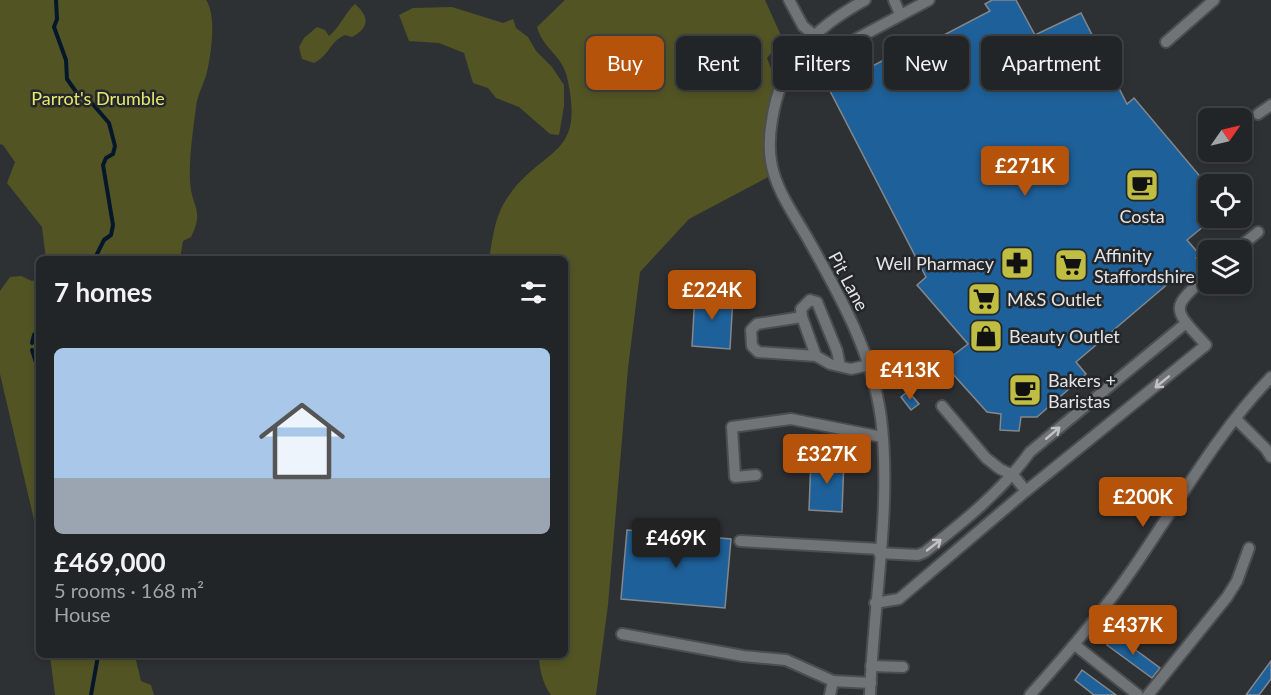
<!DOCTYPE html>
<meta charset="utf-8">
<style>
:root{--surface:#222527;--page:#2e3133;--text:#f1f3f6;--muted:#a2a5a7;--line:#3f4244;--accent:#b45309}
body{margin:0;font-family:Lato,sans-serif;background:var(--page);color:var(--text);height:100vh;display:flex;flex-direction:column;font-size:22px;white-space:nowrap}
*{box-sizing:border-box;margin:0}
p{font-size:20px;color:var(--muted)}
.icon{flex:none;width:33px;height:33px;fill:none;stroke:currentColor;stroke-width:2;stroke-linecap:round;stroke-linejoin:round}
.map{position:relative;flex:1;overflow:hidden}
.drawer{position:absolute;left:36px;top:256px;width:532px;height:402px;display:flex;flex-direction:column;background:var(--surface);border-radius:9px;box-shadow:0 3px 9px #0003,0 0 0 2px var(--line)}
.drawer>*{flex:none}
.hud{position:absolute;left:586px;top:36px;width:570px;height:54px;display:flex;gap:12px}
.needle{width:39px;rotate:56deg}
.buttons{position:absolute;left:1198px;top:108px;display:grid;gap:12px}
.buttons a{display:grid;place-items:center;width:54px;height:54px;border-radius:9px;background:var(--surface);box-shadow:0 3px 9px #0003,0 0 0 2px var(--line);font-size:30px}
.price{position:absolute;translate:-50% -51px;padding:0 14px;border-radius:6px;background:var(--accent);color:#fff;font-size:20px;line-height:39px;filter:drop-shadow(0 2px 3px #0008)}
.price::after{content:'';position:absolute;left:50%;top:36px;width:18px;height:14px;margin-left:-9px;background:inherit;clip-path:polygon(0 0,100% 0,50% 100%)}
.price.on{background:#222;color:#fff}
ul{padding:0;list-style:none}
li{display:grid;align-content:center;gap:12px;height:318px;padding:0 18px}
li+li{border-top:2px solid var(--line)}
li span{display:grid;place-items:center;height:186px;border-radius:9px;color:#555}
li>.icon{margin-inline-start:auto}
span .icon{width:108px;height:108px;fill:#fffc;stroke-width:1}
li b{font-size:26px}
h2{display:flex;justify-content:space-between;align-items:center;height:72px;padding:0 18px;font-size:26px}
.chip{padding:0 21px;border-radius:9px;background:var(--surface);box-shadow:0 3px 9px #0003,0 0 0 2px var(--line);font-size:21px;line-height:54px}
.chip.on{background:var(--accent);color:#fff}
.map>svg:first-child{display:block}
.green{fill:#535424}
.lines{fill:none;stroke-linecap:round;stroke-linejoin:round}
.stream{stroke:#05182b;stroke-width:4}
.building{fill:#1e6099;stroke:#84878b;stroke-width:1.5}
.minor-casing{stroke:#4b4e50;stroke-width:14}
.minor{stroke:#717477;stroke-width:10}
.oneway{stroke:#c1c2c5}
.labels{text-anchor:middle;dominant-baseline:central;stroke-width:5;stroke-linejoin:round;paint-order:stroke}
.park-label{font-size:18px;fill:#e8e870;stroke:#24272a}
.poi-label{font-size:18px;fill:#e3e4e6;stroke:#24272a;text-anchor:start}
.street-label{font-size:18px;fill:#e3e4e6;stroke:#24272a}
</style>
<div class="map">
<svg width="1271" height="695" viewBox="0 0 1271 695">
<rect width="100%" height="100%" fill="#2e3134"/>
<!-- green -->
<g class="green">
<path d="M0 0H206C217 16 211 54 207 72 204 84 197 95 196 107 193 131 189 157 190 181 191 207 205 209 191 237L183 241 180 259H46L42 227 7 183 15 162 3 145 0 144Z"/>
<path d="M565 0H765L783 40 767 58 778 87 773 110 774 174 689 219 640 272 628 368 608 605 596 695H551C543 685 539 668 539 656H566V260H489C493 237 495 213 510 194 547 145 585 157 567 77 562 55 543 49 537 27Z"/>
<path d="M355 4C370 17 369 28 352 37L345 35C330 41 329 56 314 63L302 59 299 47 304 38 317 27 325 30 329 36C341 26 344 14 355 4Z"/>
<polygon points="452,7 503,23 513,19 516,28 528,37 536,51 552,67 564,85 564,106 559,135 550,134 519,107 496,98 488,88 473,83 464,53 439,43 409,41 399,15 413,8"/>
<polygon points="21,276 32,281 39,279 39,541 0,374 0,291 10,277"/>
<polygon points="50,656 135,656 141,681 151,685 154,695 55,695"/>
</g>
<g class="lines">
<!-- stream -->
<g class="stream">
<polyline points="56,0 57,19 54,27 66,60 67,79 79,96 90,101 109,123 115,146 113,154 106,158 103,165 113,225 111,235 104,240 94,260"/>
<polyline points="32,343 34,335 39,329"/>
<polyline points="32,350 39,372"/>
<polyline points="39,393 39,413"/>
<polyline points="91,695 98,656"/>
</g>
</g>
<!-- building -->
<g class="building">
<polygon points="992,0 1016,0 1035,35 1081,13 1127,104 1134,98 1209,187 1209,222 1187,240 1200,255 1196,258 1204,268 1191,280 1183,271 1076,362 1086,374 1037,417 1021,417 1019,431 1000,430 1001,414 987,412 943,363 968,344 917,285 926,277 829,89 897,53 900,58 990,11 985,4"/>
<polygon points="695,293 733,296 730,349 692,346"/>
<polygon points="908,391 919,404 911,410 901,397"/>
<polygon points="811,458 844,459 842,512 809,510"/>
<polygon points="627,530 731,539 725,608 621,599"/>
<polygon points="1114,634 1160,668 1152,678 1107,645"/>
<polygon points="1271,661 1271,679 1259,695 1246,695"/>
<polygon points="1082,670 1116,695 1094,695 1075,680"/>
</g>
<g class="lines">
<!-- minor casing -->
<g class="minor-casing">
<g id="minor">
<polyline points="789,0 803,26 814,35"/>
<path d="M865 0C814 28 781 60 772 120 769 137 769 158 774 174 781 197 796 218 808 239 840 296 872 352 881 418 892 506 873 606 870 695"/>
<polyline points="894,0 900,14"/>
<polyline points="1166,42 1214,0"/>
<polyline points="814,79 843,46 929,0"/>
<polyline points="1258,114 1271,105"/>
<polyline points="1236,250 1258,232"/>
<polyline points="802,317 801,309 810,300 817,302 837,351 840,366"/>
<polyline points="816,356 802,317 757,324 751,330 752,346 758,352 816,356 830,364 851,369 869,365"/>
<polyline points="942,406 986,458 1000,469 1013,475 1026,491"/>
<polyline points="1236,419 1266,449 1271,457"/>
<polyline points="756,475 735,477 732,427 791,419 882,437"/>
<polyline points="740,541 879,549"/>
<path d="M879 553 918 555 925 552C963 522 1001 492 1030 452L1186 323"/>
<path d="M875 603 899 599 1026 491 1206 345C1171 307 1170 309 1209 274"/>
<polyline points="622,634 743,656 786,660 833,681"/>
<polyline points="1075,645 1138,695"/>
<polyline points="871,666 903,667"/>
<polyline points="830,695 833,681 871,683"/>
<path d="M1030 695C1067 654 1103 612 1134 567 1178 503 1217 433 1271 377"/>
<polyline points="1148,695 1227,597 1237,581 1249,548"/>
</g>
</g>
<!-- minor -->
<use href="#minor" class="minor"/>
</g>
<!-- one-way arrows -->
<defs><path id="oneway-shaft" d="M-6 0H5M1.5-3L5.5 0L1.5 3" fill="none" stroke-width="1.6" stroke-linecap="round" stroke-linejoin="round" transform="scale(1.5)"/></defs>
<g class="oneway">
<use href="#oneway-shaft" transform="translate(1162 382) rotate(141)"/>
<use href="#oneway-shaft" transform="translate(1053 433) rotate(-40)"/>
<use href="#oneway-shaft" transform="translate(934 545) rotate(-38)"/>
</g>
<!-- icons -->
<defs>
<g id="cafe-square" transform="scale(1.725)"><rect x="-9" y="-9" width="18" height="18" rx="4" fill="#bfbe42" stroke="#24272a"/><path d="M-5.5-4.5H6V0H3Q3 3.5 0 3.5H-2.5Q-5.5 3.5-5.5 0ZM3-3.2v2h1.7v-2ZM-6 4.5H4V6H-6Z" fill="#111"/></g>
<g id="pharmacy-square" transform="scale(1.725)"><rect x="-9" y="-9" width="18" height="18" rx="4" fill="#bfbe42" stroke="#24272a"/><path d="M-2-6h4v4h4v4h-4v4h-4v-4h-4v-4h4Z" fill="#111"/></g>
<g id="supermarket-square" transform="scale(1.725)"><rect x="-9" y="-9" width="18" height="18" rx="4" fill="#bfbe42" stroke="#24272a"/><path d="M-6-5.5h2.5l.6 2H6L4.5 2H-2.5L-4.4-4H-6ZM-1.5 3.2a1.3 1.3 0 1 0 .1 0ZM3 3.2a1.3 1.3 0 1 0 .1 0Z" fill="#111"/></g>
<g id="shop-square" transform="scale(1.725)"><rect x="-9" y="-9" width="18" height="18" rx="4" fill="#bfbe42" stroke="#24272a"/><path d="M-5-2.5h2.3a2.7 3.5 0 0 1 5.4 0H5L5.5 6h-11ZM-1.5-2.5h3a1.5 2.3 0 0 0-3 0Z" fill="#111"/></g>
</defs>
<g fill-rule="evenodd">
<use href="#cafe-square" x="1142" y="185"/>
<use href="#pharmacy-square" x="1017" y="263"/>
<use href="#supermarket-square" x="1071" y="265"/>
<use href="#supermarket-square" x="984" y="299"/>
<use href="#shop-square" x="986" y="336"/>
<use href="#cafe-square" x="1025" y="390"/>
</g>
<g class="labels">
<!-- park labels -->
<g class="park-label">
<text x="98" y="98">Parrot's Drumble</text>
</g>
<!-- poi labels -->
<g class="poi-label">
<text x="1142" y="216" text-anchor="middle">Costa</text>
<text x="1094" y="255">Affinity<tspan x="1094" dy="21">Staffordshire</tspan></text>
<text x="994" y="263" text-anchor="end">Well Pharmacy</text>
<text x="1007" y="299">M&amp;S Outlet</text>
<text x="1009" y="336">Beauty Outlet</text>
<text x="1048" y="380">Bakers +<tspan x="1048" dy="21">Baristas</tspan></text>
</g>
<!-- street labels -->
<g class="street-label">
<text transform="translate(849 281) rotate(62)">Pit Lane</text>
</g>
</g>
</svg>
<div class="buttons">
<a><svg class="needle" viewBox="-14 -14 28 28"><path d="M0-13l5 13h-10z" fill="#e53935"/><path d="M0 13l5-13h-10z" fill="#a2a5a7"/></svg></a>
<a><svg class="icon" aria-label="locate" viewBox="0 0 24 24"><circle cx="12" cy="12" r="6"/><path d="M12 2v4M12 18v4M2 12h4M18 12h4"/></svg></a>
<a><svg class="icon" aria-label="layers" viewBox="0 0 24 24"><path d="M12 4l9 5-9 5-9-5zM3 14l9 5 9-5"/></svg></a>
</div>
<b class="price" style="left:1025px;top:197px">£271K</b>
<b class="price" style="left:712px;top:321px">£224K</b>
<b class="price" style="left:910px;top:401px">£413K</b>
<b class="price" style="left:827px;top:485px">£327K</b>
<b class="price" style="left:1143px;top:528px">£200K</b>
<b class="price on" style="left:676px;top:569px">£469K</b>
<b class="price" style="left:1133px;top:656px">£437K</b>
<div class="hud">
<a class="chip on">Buy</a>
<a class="chip">Rent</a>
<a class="chip">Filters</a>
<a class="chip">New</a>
<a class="chip">Apartment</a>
</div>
<section class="drawer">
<h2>7 homes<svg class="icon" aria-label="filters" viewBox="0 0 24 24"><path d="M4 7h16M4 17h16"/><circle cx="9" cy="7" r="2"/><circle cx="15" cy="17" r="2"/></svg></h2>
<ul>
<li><span style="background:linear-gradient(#a9c7e8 70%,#9aa5b1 0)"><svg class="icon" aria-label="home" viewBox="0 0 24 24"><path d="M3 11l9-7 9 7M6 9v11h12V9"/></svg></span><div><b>£469,000</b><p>5 rooms · 168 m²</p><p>House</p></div></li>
</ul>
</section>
</div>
